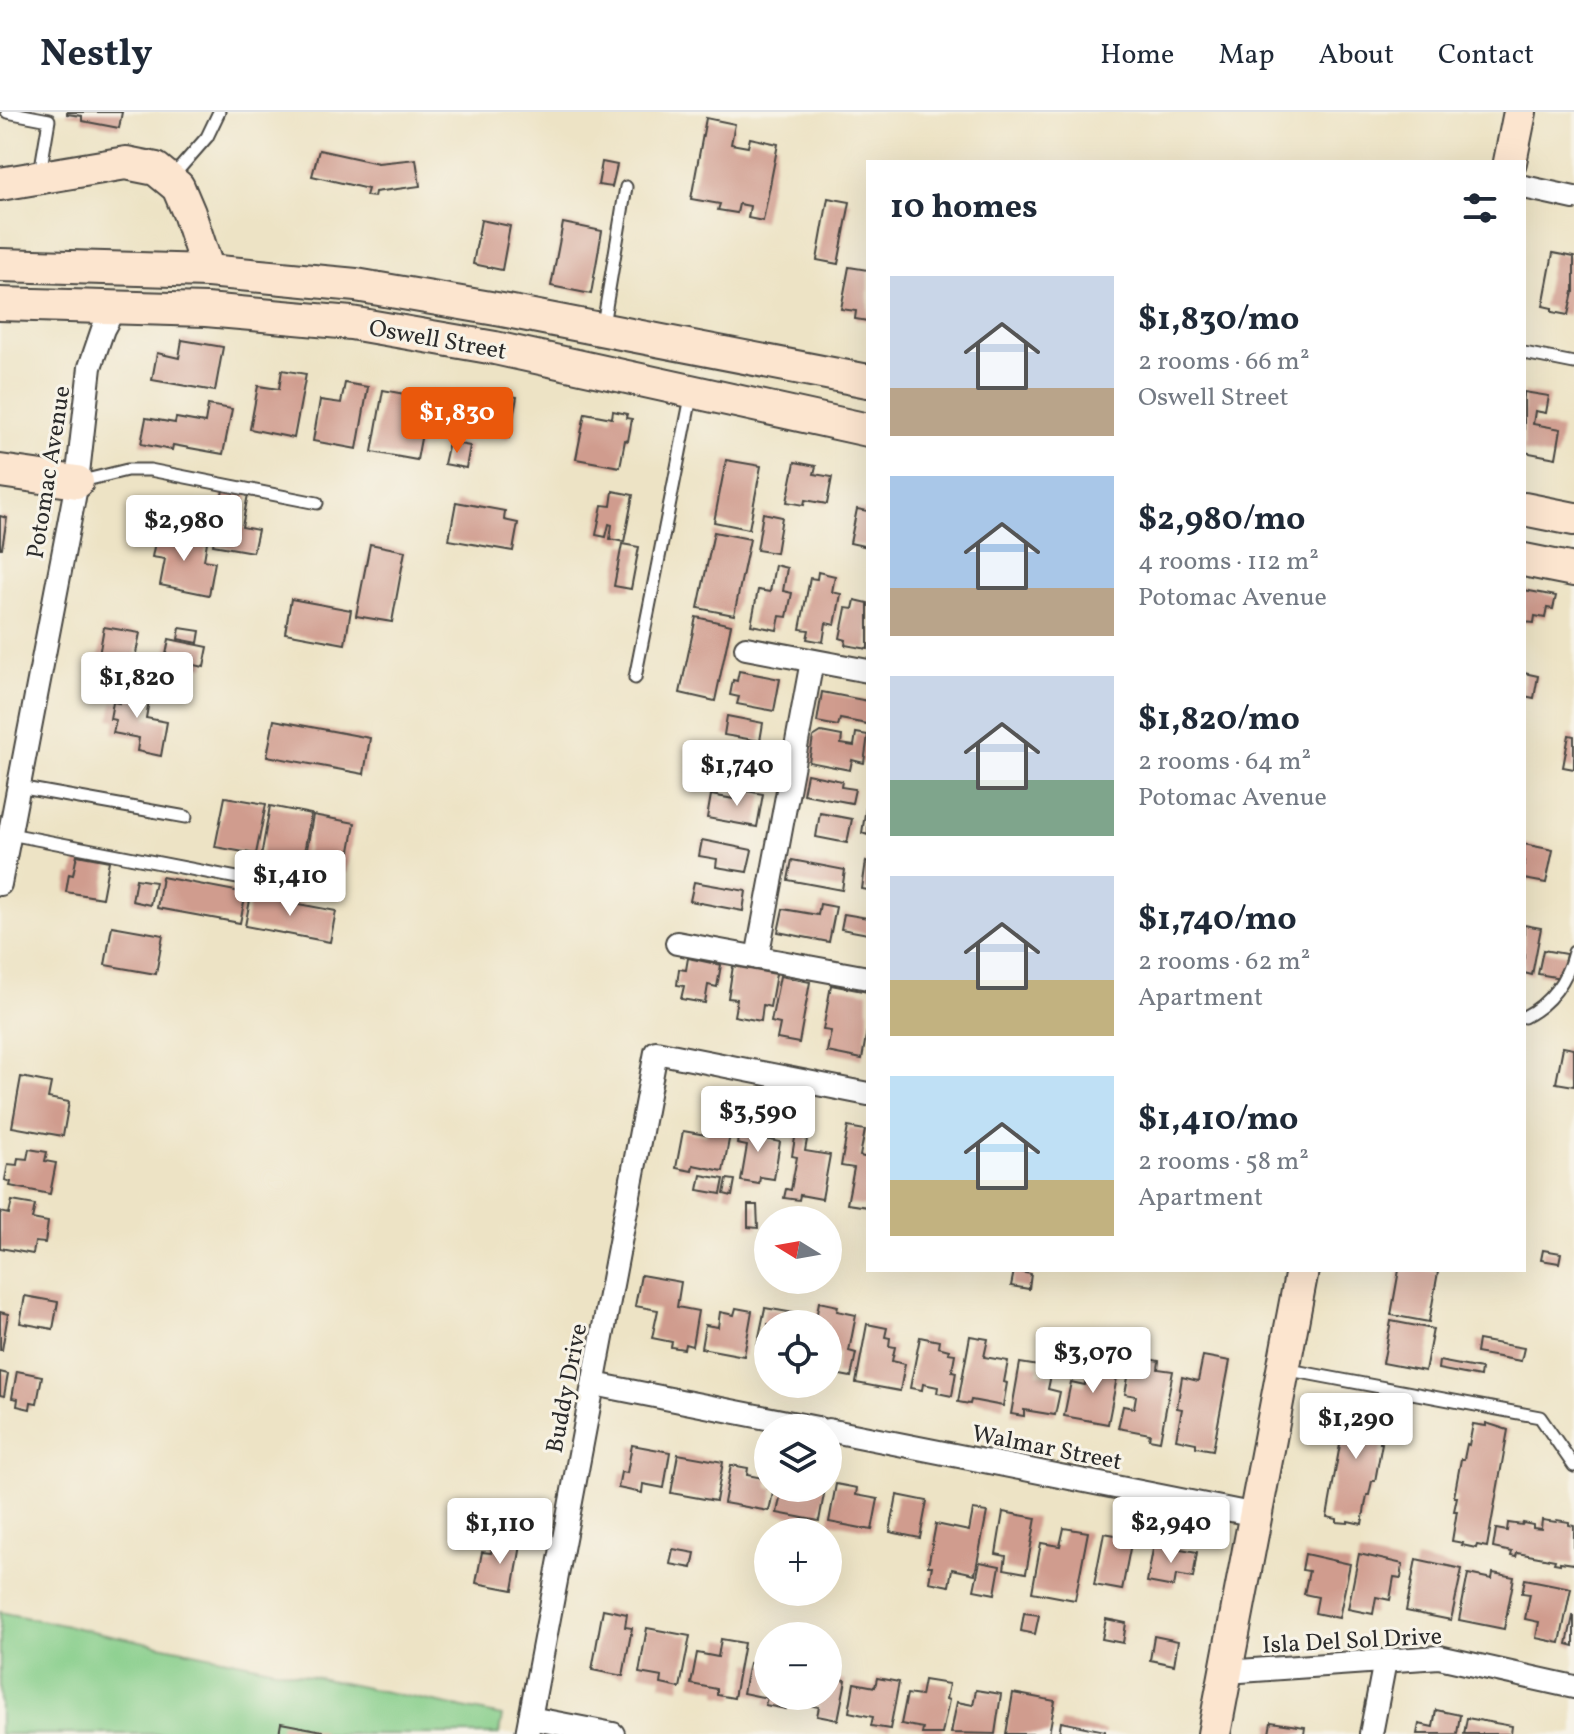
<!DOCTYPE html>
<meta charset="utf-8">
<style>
:root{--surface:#fff;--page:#f6f6f7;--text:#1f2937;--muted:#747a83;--line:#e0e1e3;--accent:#ea580c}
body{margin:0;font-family:Vollkorn,serif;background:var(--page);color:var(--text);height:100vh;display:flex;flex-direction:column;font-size:30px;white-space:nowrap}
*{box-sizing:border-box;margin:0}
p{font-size:26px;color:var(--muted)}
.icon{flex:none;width:44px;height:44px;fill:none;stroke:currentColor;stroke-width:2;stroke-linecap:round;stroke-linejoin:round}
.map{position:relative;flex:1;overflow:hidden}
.side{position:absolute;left:866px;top:48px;width:660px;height:1112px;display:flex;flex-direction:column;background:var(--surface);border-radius:0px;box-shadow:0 8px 32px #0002}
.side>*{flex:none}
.needle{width:52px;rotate:281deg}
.fabs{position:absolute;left:754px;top:1094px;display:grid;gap:16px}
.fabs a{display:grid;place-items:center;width:88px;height:88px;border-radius:50%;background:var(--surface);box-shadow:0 8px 32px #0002;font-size:40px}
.price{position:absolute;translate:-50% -68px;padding:0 18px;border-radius:8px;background:#fff;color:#222;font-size:26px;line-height:52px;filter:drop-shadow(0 2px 4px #0008)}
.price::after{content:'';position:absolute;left:50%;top:48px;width:24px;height:18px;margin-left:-12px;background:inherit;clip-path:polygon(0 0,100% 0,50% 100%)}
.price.current{background:var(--accent);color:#fff}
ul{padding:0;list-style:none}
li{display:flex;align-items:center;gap:24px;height:200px;padding:0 24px}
li span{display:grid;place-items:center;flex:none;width:224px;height:160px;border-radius:0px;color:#555}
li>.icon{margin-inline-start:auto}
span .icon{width:96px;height:96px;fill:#fffc;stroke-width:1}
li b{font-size:34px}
h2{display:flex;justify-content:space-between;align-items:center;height:96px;padding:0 24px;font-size:34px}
header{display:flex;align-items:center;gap:48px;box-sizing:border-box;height:112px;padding:0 40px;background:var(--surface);border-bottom:2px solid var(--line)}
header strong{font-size:38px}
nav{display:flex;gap:44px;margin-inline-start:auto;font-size:28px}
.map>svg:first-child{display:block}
.green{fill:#85cd89;stroke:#587c5a;stroke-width:2}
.building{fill:#d09c8e}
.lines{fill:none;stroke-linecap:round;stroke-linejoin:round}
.lane-casing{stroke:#484742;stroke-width:15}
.street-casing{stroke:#484742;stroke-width:26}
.secondary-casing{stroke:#484742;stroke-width:36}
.lane{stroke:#fff;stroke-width:11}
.street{stroke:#fff;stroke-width:22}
.secondary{stroke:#fce5cf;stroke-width:32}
.labels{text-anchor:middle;stroke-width:6;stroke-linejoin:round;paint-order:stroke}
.street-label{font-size:24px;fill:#2b2b2b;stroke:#f7f3e8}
</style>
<header>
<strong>Nestly</strong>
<nav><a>Home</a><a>Map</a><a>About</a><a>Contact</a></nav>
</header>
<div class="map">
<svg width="1574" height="1622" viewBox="0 0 1574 1622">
<rect width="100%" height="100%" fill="#f7f3e8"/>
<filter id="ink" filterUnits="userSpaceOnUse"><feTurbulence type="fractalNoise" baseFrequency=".0125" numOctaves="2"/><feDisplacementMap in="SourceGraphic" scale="16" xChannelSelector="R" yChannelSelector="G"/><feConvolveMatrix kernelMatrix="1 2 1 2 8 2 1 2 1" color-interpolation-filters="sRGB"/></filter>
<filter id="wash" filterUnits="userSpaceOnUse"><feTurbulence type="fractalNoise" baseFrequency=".006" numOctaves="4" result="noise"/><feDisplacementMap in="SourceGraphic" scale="32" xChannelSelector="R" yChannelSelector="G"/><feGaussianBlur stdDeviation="1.8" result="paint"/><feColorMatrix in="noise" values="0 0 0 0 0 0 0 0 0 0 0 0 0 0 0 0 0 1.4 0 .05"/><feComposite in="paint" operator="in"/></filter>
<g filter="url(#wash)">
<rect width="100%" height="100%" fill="#ede3c5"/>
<!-- green -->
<polygon class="green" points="0,1500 502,1604 499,1622 0,1622"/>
<g id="blocks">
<!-- building -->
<g class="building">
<polygon points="67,0 122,0 119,16 82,9 82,4 67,2"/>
<polygon points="706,6 735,12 731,32 748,35 750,26 778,32 763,109 748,106 750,94 739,92 737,101 718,98 720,92 691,87"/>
<polygon points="319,38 378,51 416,47 420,74 375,80 374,85 366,84 368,77 312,64"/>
<polygon points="602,50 617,53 612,75 598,73"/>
<polygon points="828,86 850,90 838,152 817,148"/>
<polygon points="481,108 510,114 502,158 473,152"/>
<polygon points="563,111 602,119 591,182 551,174"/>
<polygon points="1553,141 1574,145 1574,180 1573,180 1568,203 1552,200 1552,196 1543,194"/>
<polygon points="849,155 868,158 868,209 855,207 856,199 841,197"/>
<polygon points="182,228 223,235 215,279 152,268 157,241 179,246"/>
<polygon points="282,258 306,262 294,326 250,317 258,274 279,277"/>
<polygon points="345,271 368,275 357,337 313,329 320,288 341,291"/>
<polygon points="383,278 410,283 406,302 425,305 417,348 372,340"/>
<polygon points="482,278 517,285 509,326 495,323 496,318 479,315 481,304 477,304"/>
<polygon points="1524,280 1549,284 1546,301 1535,299 1533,312 1561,317 1556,346 1524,340"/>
<polygon points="208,293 232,297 223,342 173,333 172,338 141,332 146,306 175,311 176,306 205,311"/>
<polygon points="613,299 627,302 626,306 632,307 628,329 625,328 620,355 576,347 585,301 612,306"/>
<polygon points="449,330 470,334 466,356 444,352"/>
<polygon points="726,348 761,354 749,417 714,410"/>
<polygon points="795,350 816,354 814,362 832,365 827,392 805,388 804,393 787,390"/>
<polygon points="223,378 248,382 242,415 258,418 253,440 213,433"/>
<polygon points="613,379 633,383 624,430 610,427 612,413 609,412 606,425 596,423 602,393 611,394"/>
<polygon points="456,390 505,399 504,408 518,411 513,439 449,428"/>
<polygon points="857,397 868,399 868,435 850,431"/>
<polygon points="763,401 782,405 776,441 757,438"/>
<polygon points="0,404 7,406 2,436 0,436"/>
<polygon points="157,420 207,430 204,448 215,450 209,483 160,473 165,447 152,445"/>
<polygon points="714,420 750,427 734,503 698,496"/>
<polygon points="370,432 405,439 392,510 356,504"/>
<polygon points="622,432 639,435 631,477 614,474"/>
<polygon points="775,453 787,456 783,479 792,481 787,505 780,504 777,518 751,513 758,478 770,480"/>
<polygon points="818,460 835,464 832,480 841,482 835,513 826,511 823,530 807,527 809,518 800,517 810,466 817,467"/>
<polygon points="1524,478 1556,484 1553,497 1547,496 1545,506 1535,504 1534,511 1524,510"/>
<polygon points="291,487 351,498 345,532 285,521"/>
<polygon points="855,488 868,491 868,537 845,533 846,528 840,526 846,496 853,497"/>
<polygon points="696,505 731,513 715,589 680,581"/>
<polygon points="104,515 140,521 133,556 98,549"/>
<polygon points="180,516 200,519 198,531 178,527"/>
<polygon points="169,527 208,535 204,555 194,553 193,558 164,553"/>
<polygon points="739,559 780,567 774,599 737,592 739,585 730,583 733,568 737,569"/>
<polygon points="1524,561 1538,564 1534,586 1524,584"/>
<polygon points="112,565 128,568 126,579 150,583 146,606 167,610 161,644 137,639 139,626 113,621 116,608 110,607 113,590 119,591 122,578 110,575"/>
<polygon points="822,580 868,589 867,612 840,607 838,614 817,610"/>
<polygon points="727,604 763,611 760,629 724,623"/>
<polygon points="274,608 370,626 364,662 267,644"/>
<polygon points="821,620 842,624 841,632 854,634 856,621 868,623 864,651 852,648 850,658 809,650 813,625"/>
<polygon points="1569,623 1574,624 1574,657 1563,655"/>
<polygon points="720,635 759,643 755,660 716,652"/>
<polygon points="807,662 842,669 841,675 855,677 852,691 803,682"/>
<polygon points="736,677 763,682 757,715 707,706 711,683 734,687"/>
<polygon points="225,685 266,692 256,742 215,735"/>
<polygon points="270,694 311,702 302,752 261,745"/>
<polygon points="866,695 868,695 868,723 862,721"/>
<polygon points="820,701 852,707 847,731 816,725"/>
<polygon points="313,703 355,711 346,761 304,754"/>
<polygon points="702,728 752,738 747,760 716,755 717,747 699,744"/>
<polygon points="1524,732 1553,738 1546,771 1524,767"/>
<polygon points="77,743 109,749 102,786 66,780 69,762 73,763"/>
<polygon points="792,748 845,758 842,778 788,768"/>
<polygon points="866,749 868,750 868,778 862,777"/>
<polygon points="162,765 246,781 240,811 157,796"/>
<polygon points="136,767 155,770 150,793 132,789"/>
<polygon points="694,770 746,779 743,799 690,789"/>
<polygon points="251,783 336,799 330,830 245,814"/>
<polygon points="820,792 836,795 829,830 778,820 783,797 818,803"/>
<polygon points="844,802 868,806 868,822 841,817"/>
<polygon points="1524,813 1541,816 1532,863 1524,861"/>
<polygon points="112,814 163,823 156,862 105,853"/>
<polygon points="1543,838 1566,842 1561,866 1538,862"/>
<polygon points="688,846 721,853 717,875 708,873 705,891 681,887 684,874 677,873 679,857 686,858"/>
<polygon points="733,854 776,862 770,895 763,893 761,909 734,904 737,887 728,886"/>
<polygon points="780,864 810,870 799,931 777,927 780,912 771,910"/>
<polygon points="831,873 868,880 868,913 862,947 827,940 831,919 823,918"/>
<polygon points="1563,935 1574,937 1574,974 1556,971"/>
<polygon points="21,965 51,971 48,986 69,990 63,1024 12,1015"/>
<polygon points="710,1003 733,1007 723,1059 693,1053 692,1059 676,1056 683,1019 706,1023"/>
<polygon points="741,1009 763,1014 761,1026 780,1030 774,1067 760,1065 759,1072 741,1069 747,1034 737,1032"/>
<polygon points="848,1015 865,1018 860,1044 868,1046 868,1095 847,1092 854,1056 841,1054"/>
<polygon points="796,1020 808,1022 805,1039 830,1043 822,1087 800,1083 799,1088 784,1086 786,1077 791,1078 797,1045 792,1044"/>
<polygon points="29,1037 47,1040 45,1049 56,1051 50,1082 10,1074 11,1070 5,1068 8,1052 17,1053 18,1046 27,1047"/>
<polygon points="701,1063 724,1067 721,1082 698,1078"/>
<polygon points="727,1067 735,1068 732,1084 724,1082"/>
<polygon points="12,1089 35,1093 32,1107 48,1110 45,1131 35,1130 33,1142 0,1136 0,1100 9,1102"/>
<polygon points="748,1093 757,1093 758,1116 748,1115"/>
<polygon points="1543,1138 1561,1141 1559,1151 1541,1148"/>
<polygon points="1399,1158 1426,1158 1438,1160 1429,1210 1391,1203"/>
<polygon points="1014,1159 1031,1162 1029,1177 1011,1174"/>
<polygon points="641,1163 681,1170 677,1195 698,1199 692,1234 685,1232 684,1237 671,1235 672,1230 652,1226 658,1198 635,1194"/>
<polygon points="25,1184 58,1190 53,1217 20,1211"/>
<polygon points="819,1190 838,1194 837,1199 856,1203 849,1239 856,1241 851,1265 835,1262 839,1241 831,1239 829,1246 828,1246 828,1212 815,1212"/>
<polygon points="736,1196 752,1199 744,1244 701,1236 705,1213 718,1215 720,1200 734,1203"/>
<polygon points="765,1196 806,1203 804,1212 768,1212 768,1243 764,1242 765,1236 757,1235"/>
<polygon points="0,1200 8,1202 2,1238 0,1238"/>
<polygon points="1391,1209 1433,1217 1425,1259 1383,1251"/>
<polygon points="867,1212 887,1216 885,1225 890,1226 889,1234 895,1235 892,1249 905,1252 900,1279 856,1271"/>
<polygon points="970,1224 988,1227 984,1245 1008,1249 1004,1270 1007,1271 1003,1294 971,1288 970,1292 958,1290"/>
<polygon points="920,1225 939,1229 938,1235 949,1238 948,1241 955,1242 952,1259 956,1260 952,1284 937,1281 938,1275 923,1272 922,1278 910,1276"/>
<polygon points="1478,1228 1524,1236 1521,1249 1476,1241"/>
<polygon points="1132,1244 1159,1249 1158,1257 1173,1259 1160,1329 1149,1327 1150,1322 1118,1316 1123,1294 1134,1296 1136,1284 1125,1282"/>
<polygon points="1203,1244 1230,1249 1213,1338 1196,1335 1196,1331 1176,1327 1182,1297 1177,1296 1182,1265 1198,1269"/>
<polygon points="1439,1249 1481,1257 1480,1265 1438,1257"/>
<polygon points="1020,1251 1039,1254 1038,1261 1051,1263 1048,1277 1060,1280 1055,1303 1024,1298 1024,1304 1011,1302"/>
<polygon points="1097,1251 1119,1255 1108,1312 1064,1304 1071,1270 1085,1273 1087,1259 1095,1261"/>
<polygon points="17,1259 42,1264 37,1291 31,1290 30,1297 17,1294 18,1287 12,1286"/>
<polygon points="0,1260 8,1262 4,1284 0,1283"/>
<polygon points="1359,1287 1371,1289 1371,1293 1384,1295 1380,1317 1382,1317 1380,1331 1382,1331 1375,1369 1372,1369 1369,1383 1367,1383 1362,1412 1348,1409 1348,1411 1337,1410 1337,1407 1327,1405 1348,1288 1359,1290"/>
<polygon points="1486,1311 1508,1318 1487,1435 1477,1433 1476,1436 1462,1433 1463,1431 1452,1429 1457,1399 1454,1399 1457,1385 1454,1385 1461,1347 1464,1347 1467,1332 1469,1333 1473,1312 1486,1314"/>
<polygon points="632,1333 670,1340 664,1376 643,1372 642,1381 618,1376 621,1360 627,1361"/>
<polygon points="678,1342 723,1350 716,1389 671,1381"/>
<polygon points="731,1353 748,1356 747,1363 768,1367 768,1376 774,1376 769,1399 724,1391"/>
<polygon points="836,1372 857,1376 856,1383 878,1387 872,1418 829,1410"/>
<polygon points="782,1376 825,1377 819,1409 777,1401"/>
<polygon points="897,1383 927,1389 920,1426 890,1420"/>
<polygon points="973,1398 987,1400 975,1462 952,1457 949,1474 929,1470 932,1454 928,1454 936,1412 969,1419"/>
<polygon points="1003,1400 1036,1406 1026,1461 1004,1457 1006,1444 996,1442"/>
<polygon points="1542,1408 1556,1410 1557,1408 1569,1410 1569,1413 1574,1414 1574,1452 1560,1450 1560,1452 1554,1451 1555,1448 1517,1441 1516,1445 1511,1444 1512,1440 1493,1436 1496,1417 1507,1419 1508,1411 1522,1413 1523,1411 1533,1413 1533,1416 1541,1417"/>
<polygon points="1064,1416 1088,1420 1075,1488 1032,1480 1041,1431 1060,1434"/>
<polygon points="1104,1421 1132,1426 1122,1478 1094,1473"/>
<polygon points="494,1428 521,1433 513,1478 476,1471 482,1440 491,1441"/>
<polygon points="1154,1432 1197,1440 1193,1466 1176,1463 1174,1475 1147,1470"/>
<polygon points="673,1437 695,1441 692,1456 670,1452"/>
<polygon points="1305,1442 1350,1452 1339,1506 1315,1501 1318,1485 1304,1482 1309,1459 1302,1458"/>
<polygon points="1359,1442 1403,1452 1401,1466 1394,1465 1390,1488 1376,1485 1373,1502 1348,1497"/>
<polygon points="1416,1447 1462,1457 1451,1508 1406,1499"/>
<polygon points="980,1450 1000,1454 995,1482 974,1478"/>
<polygon points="1493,1461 1514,1465 1504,1517 1459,1508 1468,1462 1492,1467"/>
<polygon points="1525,1467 1571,1476 1560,1531 1536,1526 1539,1510 1525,1507 1530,1482 1522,1481"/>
<polygon points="603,1497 627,1502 625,1515 632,1516 623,1564 592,1558"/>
<polygon points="1024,1501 1039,1503 1035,1522 1021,1519"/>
<polygon points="1573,1504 1574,1504 1574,1534 1567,1532"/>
<polygon points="1106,1507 1126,1511 1123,1531 1102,1527"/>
<polygon points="647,1516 690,1524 680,1576 661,1572 662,1565 639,1561"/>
<polygon points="1154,1524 1178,1529 1174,1553 1150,1548"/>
<polygon points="721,1527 744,1531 734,1586 717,1583 717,1577 691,1572 697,1541 718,1545"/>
<polygon points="749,1551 768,1554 768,1584 789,1584 786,1597 765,1593 767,1586 743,1581"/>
<polygon points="828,1565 846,1568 838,1608 817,1604 819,1595 796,1591 798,1584 828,1584"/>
<polygon points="877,1566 899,1570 890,1617 871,1614 873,1605 849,1600 854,1571 875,1575"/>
<polygon points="924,1568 949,1572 946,1587 949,1588 942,1622 922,1622 923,1616 901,1612 907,1582 921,1584"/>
<polygon points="976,1578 1001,1582 995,1622 951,1621 957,1590 973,1593"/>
<polygon points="1013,1581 1055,1589 1049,1622 1006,1622"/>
<polygon points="1436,1598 1460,1603 1457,1622 1417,1622 1419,1612 1433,1615"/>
<polygon points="1467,1606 1512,1614 1511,1622 1464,1622"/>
<polygon points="1061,1610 1105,1619 1105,1622 1059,1622"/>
<polygon points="1271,1610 1305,1615 1304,1622 1269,1622"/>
<polygon points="281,1611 323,1619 323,1622 279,1622"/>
</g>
</g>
</g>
<g filter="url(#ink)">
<use href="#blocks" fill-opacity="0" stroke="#484742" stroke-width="2"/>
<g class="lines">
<defs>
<g id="lane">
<polyline points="7,0 49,8 40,61"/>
<polyline points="172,65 207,25 219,0"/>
<polyline points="603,213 626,75"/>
<polyline points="1524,241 1574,251"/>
<polyline points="78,370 127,358 150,358 317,391"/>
<polyline points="635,566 692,280"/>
<polyline points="18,675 186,705"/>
<polyline points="10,722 309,780"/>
<path d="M1524 905C1550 892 1567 868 1574 840"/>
<polyline points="1284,1257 1540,1305 1574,1354"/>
</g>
<g id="street">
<polyline points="1524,75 1574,86"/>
<polyline points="746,536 868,559"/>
<polyline points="0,772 77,370 90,255 103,217 115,195"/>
<polyline points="677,831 868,866"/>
<polyline points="757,846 812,549"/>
<polyline points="594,1272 817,1316"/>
<polyline points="828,1318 1256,1403"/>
<polyline points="1226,1560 1439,1545 1574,1575"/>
<polyline points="530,1606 613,1622"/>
<polyline points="527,1622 656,940 868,982"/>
<polyline points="1371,1622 1385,1549"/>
</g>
<g id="secondary">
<polyline points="1510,50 1520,0"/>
<polyline points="0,72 126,51 156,57 178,75 189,101 208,159"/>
<polyline points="0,153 208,159 356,173 502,198 868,269"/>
<polyline points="0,192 206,198 351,211 495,236 868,318"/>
<polyline points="0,359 77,370"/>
<polyline points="1524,397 1574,407"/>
<polyline points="1524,448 1574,458"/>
<polyline points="1214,1622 1302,1158"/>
</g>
</defs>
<!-- lane casing -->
<use href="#lane" class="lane-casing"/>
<!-- street casing -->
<use href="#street" class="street-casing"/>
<!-- secondary casing -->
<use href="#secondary" class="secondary-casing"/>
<!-- lane -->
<use href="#lane" class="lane"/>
<!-- street -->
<use href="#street" class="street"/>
<!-- secondary -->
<use href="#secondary" class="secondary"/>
</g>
</g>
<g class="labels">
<!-- street labels -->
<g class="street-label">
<text transform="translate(438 227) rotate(10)" y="8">Oswell Street</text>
<text transform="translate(48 360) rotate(-81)" y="8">Potomac Avenue</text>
<text transform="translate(566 1276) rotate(-79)" y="8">Buddy Drive</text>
<text transform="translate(1047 1335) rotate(11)" y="8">Walmar Street</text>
<text transform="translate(1352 1528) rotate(-3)" y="8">Isla Del Sol Drive</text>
</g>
</g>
</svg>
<div class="fabs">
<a><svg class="needle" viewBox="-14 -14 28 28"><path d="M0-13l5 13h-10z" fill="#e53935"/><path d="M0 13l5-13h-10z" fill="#747a83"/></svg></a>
<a><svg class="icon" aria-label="locate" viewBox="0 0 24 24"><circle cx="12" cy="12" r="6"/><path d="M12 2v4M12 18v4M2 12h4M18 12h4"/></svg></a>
<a><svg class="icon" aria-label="layers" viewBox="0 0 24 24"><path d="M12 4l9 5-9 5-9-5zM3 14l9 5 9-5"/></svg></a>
<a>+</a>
<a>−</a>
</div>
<b class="price current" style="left:457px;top:343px">$1,830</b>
<b class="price" style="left:184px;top:451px">$2,980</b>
<b class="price" style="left:137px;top:608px">$1,820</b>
<b class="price" style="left:737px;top:696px">$1,740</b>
<b class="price" style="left:290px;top:806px">$1,410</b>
<b class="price" style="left:758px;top:1042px">$3,590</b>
<b class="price" style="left:1093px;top:1283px">$3,070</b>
<b class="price" style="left:1356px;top:1349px">$1,290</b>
<b class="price" style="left:1171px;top:1453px">$2,940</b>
<b class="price" style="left:500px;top:1454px">$1,110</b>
<section class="side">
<h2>10 homes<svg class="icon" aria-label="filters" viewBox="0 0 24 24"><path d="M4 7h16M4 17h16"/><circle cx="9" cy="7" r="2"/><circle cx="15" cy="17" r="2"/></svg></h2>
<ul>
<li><span style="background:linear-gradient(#c9d6e8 70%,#b9a48a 0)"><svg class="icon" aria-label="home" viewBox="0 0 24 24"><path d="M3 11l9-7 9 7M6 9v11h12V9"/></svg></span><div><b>$1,830/mo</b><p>2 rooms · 66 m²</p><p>Oswell Street</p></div></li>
<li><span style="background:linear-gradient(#a9c7e8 70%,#b9a48a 0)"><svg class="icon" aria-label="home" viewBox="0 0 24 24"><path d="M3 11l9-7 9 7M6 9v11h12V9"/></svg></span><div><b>$2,980/mo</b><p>4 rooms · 112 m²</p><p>Potomac Avenue</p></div></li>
<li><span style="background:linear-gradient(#c9d6e8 65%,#7fa58c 0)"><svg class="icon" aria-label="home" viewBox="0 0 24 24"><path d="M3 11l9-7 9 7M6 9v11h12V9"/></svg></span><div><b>$1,820/mo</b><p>2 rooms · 64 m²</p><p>Potomac Avenue</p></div></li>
<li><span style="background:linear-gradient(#c9d6e8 65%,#c2b280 0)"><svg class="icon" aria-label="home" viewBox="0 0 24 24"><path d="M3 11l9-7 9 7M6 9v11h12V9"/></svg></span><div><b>$1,740/mo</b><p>2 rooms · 62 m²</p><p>Apartment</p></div></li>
<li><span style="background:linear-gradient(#bfe0f5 65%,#c2b280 0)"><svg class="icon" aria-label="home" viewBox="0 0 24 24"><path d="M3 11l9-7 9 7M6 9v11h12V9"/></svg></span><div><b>$1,410/mo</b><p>2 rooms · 58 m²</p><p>Apartment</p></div></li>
</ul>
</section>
</div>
